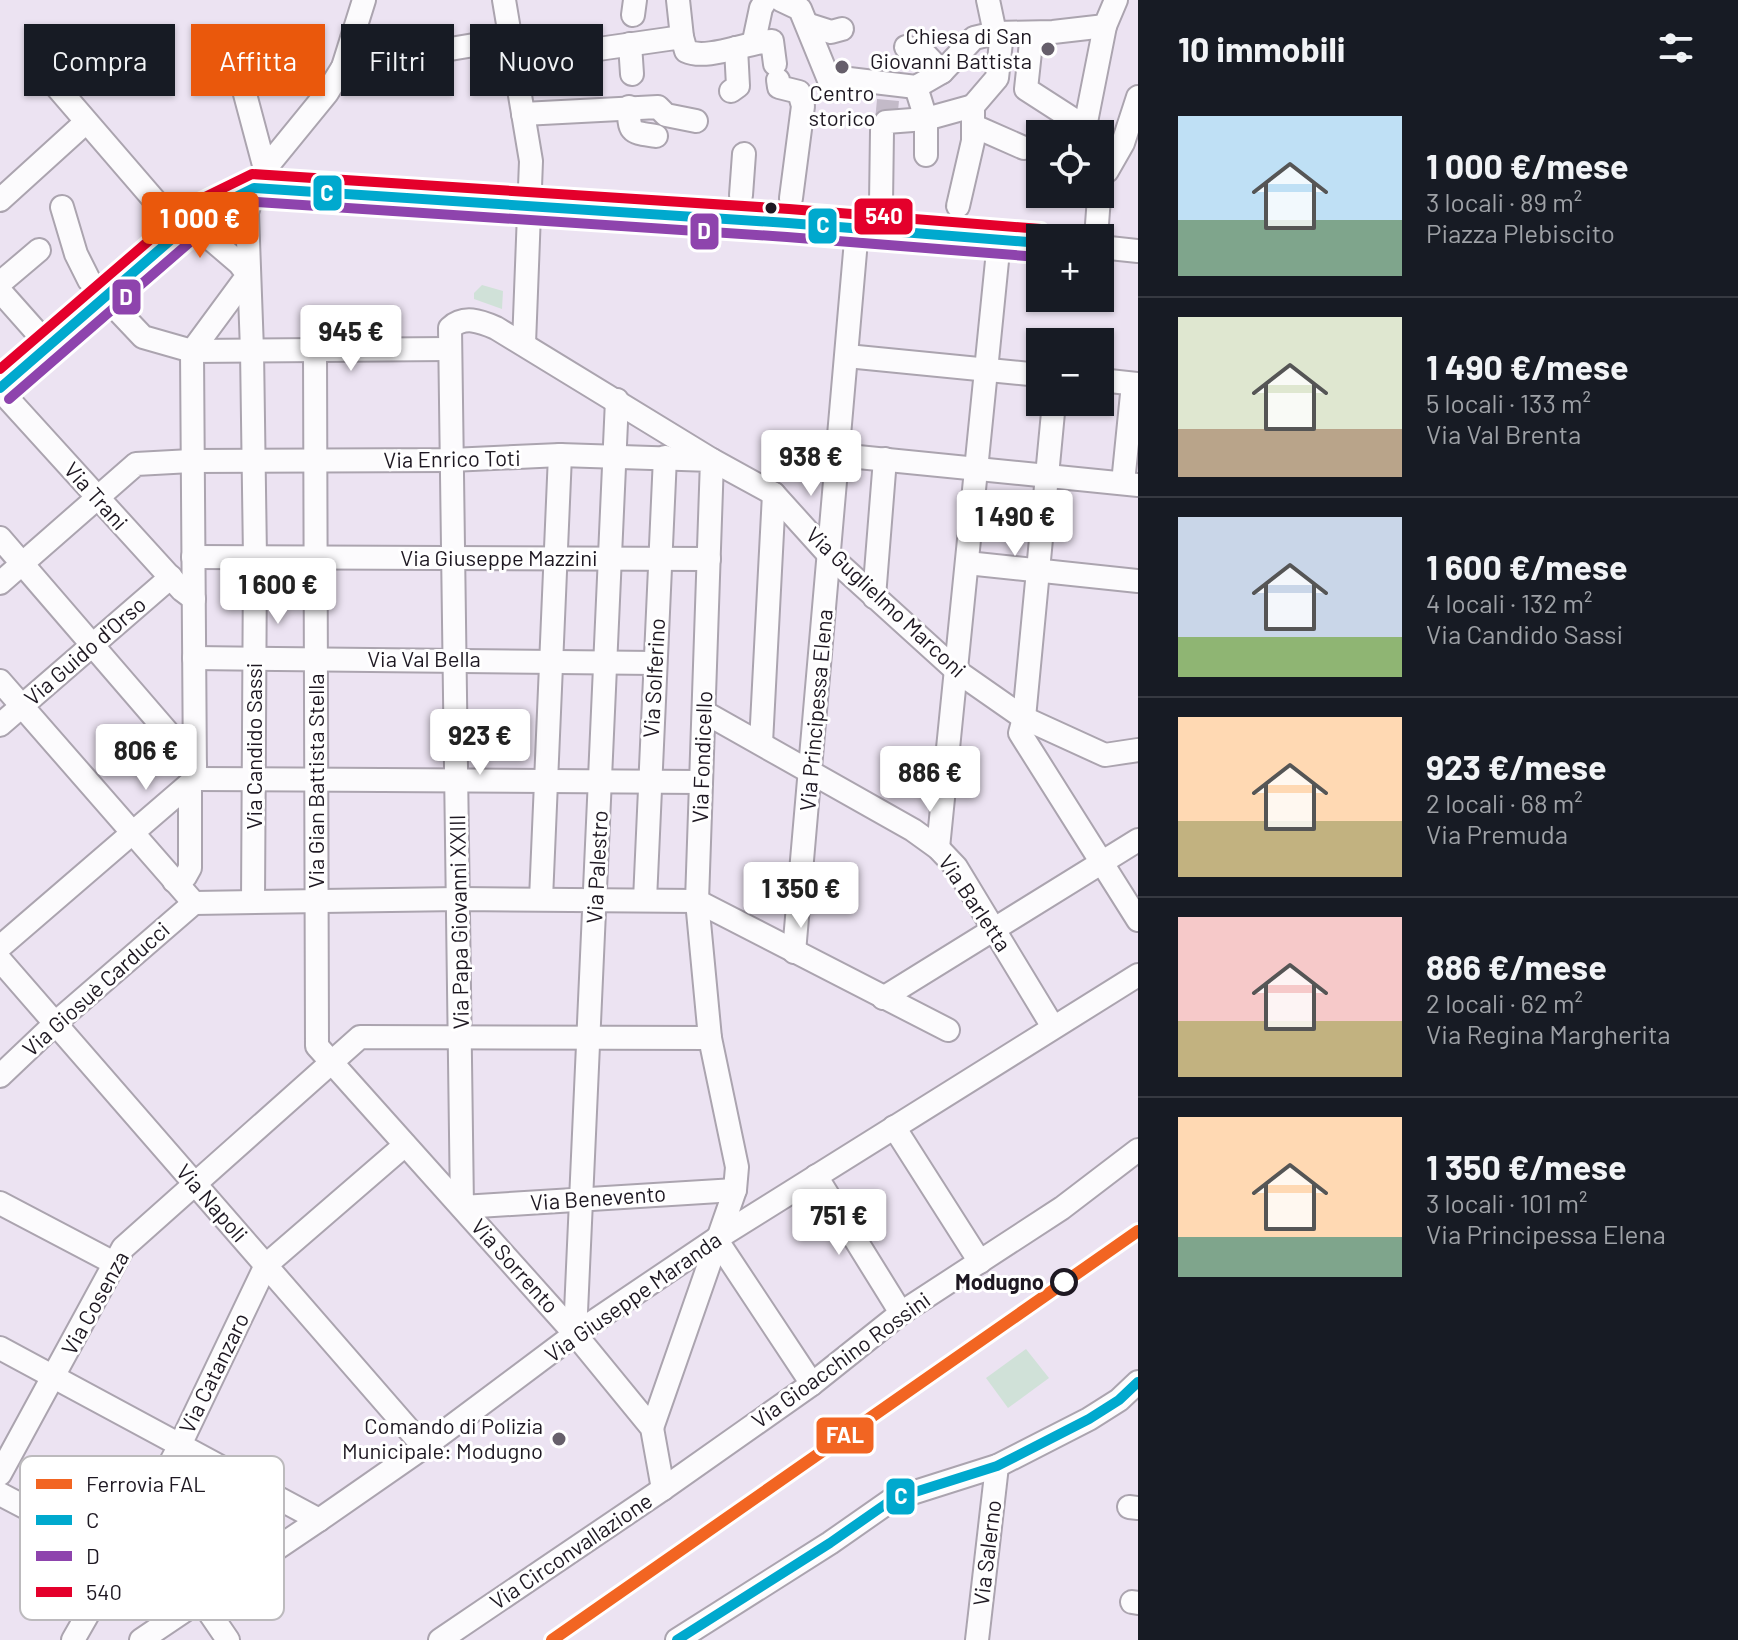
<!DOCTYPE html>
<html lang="it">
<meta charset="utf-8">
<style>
:root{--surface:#171b24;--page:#242831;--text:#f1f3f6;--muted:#9ea1a6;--line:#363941;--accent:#ea580c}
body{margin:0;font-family:Barlow,sans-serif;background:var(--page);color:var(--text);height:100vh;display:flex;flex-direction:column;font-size:30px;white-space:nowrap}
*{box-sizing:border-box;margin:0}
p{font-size:26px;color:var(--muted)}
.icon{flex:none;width:44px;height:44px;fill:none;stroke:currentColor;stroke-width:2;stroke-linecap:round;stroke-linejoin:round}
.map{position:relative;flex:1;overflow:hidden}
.panel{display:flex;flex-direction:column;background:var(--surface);width:600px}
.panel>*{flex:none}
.banner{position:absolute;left:24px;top:24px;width:760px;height:72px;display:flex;gap:16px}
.tools{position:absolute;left:1026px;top:120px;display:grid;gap:16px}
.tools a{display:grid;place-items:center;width:88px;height:88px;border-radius:0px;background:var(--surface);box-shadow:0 2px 6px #0004;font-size:40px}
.price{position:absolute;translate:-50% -68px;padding:0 18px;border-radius:8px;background:#fff;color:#222;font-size:26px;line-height:52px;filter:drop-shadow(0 2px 4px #0008)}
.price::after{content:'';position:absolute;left:50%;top:48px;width:24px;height:18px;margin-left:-12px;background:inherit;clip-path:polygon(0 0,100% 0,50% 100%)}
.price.on{background:var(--accent);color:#fff}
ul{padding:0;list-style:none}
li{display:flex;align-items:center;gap:24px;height:200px;padding:0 40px}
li+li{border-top:2px solid var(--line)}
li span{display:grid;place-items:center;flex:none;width:224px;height:160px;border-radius:0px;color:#555}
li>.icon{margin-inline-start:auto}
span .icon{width:96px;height:96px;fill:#fffc;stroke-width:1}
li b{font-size:34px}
h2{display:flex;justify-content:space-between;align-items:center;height:96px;padding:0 40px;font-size:34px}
.pill{padding:0 28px;border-radius:0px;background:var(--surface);box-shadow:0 2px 6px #0004;font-size:28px;line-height:72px}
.pill.on{background:var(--accent);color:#fff}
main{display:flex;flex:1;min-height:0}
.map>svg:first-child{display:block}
.green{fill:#d0e1d8}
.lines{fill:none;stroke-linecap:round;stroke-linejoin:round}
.minor-tunnel{stroke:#c3bac8;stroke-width:22;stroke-dasharray:22 11;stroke-linecap:butt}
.minor-casing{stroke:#aba4af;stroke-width:26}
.minor{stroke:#fcfbfd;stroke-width:22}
.bus-1-casing{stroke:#fff;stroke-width:16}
.bus-2-casing{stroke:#fff;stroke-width:16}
.bus-3-casing{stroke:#fff;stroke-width:16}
.bus-1{stroke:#00a9ce;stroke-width:10}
.bus-2{stroke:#8e44ad;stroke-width:10}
.bus-3{stroke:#e4002b;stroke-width:10}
.rail-1-casing{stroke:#fff;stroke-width:18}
.rail-1{stroke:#f26522;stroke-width:12}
.poi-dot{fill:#665f6b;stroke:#fff;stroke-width:3}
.bus-dot{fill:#1e1822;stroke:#fff;stroke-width:3}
.stop-dot{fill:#fff;stroke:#1e1822;stroke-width:4}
.labels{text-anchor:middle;stroke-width:6;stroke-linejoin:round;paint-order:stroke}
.poi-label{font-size:22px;fill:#1e1822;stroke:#fff;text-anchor:end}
.street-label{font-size:22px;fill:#1e1822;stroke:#fff}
.stop-label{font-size:22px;font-weight:bold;fill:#1e1822;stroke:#fff;text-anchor:end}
.key{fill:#fff;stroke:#bcbabd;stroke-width:2}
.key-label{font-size:22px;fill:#1e1822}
.line-badge{stroke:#fff;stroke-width:3}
.badge-label{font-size:22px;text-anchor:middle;font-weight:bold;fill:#fff}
</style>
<main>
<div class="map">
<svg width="1138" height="1640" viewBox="0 0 1138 1640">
<rect width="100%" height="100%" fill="#ece3f2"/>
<!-- green -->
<g class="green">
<polygon points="482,285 503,291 502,309 474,299 474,293"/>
<polygon points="1026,1349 1049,1378 1008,1408 986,1378"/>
</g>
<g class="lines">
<!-- minor-tunnel -->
<polyline class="minor-tunnel" points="886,122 888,100"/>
<defs>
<g id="minor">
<polyline points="504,0 531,161 524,344"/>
<polyline points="678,0 682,37"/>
<polyline points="781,0 800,9 829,80 849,79 916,87 942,72 974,38 995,33 1053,32 1105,26 1116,0"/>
<polyline points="988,0 995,33"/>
<polyline points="633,15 635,0"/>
<polyline points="809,25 831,32 842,29"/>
<polyline points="1032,33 1026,89 1085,127 1105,26"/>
<polyline points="754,41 761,8 766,0"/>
<polyline points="630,44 632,74"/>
<polyline points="906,47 924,53 942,72"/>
<polyline points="234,53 265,169"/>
<path d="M515 61 682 37 686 51C707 61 747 42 772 41L775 64"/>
<polyline points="37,64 181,231"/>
<polyline points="343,67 474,45 512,41"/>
<polyline points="778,80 779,87 799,92 803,106 791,198"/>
<polyline points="916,87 926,119 926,155"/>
<polyline points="731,91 738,86 736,48"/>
<path d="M629 107C629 134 631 132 656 136"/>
<polyline points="523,114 658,107 666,115 696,121"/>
<polyline points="974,126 1024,148"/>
<polyline points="1107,171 1123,143 1138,97"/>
<polyline points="741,195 744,154"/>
<polyline points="0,200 86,122"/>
<polyline points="881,203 882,131 886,122 926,119 973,106"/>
<polyline points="958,206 973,141 973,106 997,78 1002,33"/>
<polyline points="62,207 76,254 89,280 143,337 192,351 449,349"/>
<polyline points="192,223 239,263 248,275 192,351"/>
<polyline points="1096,238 1099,197"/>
<polyline points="1100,247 1138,251"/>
<polyline points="0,283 39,250"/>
<polyline points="0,291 48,345"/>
<polyline points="315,350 317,1046 575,1334 652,1428 663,1489"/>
<polyline points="192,351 195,779"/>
<polyline points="847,356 1040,375"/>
<polyline points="1100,380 1138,384"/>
<polyline points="0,388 181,231 208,211 254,188 788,223 1040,243"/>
<polyline points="0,390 182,590 194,599"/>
<polyline points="1054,402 1024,718 1020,733 1138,920"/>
<polyline points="838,455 1138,485"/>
<polyline points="1123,483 1133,384"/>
<polyline points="0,538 195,764"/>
<polyline points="193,557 709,559"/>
<polyline points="967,563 1138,581"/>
<polyline points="0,583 136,464 191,461 451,460 560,455 712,460 697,901 710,1038 737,1167 735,1190 652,1428"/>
<polyline points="874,597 885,459"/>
<polyline points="194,658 655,663"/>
<polyline points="0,681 194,903"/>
<polyline points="704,712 913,830 938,848 956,867 1053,1027"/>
<polyline points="0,725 171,577"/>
<polyline points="761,743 774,494"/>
<polyline points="195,779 701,782"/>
<polyline points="938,848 999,241"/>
<polyline points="174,881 185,877 190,868 190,784"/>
<polyline points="541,899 560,455"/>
<polyline points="645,900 665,457"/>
<polyline points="253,902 255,558 252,350 247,213 254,188 265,169 327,93 343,67 364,0"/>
<polyline points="194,903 459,899 697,901 948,1030"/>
<polyline points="0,947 195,779"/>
<polyline points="794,952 857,229"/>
<polyline points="0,960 424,1447"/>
<polyline points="883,998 1138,840"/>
<polyline points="0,1076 61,1018 194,903"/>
<polyline points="894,1127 980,1262"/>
<polyline points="816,1176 901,1313"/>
<path d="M735 1190 462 1207 450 328C464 315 480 321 496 328L712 460 774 494 829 555 958 672 1024 718 1105 755 1138 750"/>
<polyline points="0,1203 114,1263"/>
<polyline points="716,1239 812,1384"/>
<polyline points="575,1334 617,400"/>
<polyline points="0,1348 319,1520"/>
<polyline points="0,1474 123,1248 360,1037 710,1038"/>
<polyline points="0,1494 200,1599 228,1640"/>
<polyline points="1129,1507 1138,1508"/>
<polyline points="1132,1602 1138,1603"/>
<polyline points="73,1640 120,1558 180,1445 266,1265 405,1145"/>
<polyline points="141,1640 319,1520 424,1447 575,1334 716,1239 1138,975"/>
<polyline points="440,1640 663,1489 812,1384 901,1313 1062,1208 1138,1150"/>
<polyline points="677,1640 830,1543 893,1499 997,1466 1089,1419 1119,1400 1138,1382"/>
<polyline points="977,1640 997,1466"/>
</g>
</defs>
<!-- minor casing -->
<use href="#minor" class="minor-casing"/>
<!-- minor -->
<use href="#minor" class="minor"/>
<defs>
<g id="bus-1">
<polyline points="0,388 181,231 208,211 254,188 788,223 1040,243"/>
<polyline points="677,1640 830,1543 893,1499 997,1466 1089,1419 1119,1400 1138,1382"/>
</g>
<polyline id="bus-2" points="9,399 190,242 215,223 257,202 787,237 1039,257"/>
<polyline id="bus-3" points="0,369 173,220 201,199 252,174 789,209 1041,229"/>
</defs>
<!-- bus-1 casing -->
<use href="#bus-1" class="bus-1-casing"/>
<!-- bus-2 casing -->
<use href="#bus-2" class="bus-2-casing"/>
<!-- bus-3 casing -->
<use href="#bus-3" class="bus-3-casing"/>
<!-- bus-1 -->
<use href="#bus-1" class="bus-1"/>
<!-- bus-2 -->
<use href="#bus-2" class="bus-2"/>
<!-- bus-3 -->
<use href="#bus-3" class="bus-3"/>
<defs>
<polyline id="rail-1" points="552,1640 1138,1231"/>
</defs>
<!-- rail-1 casing -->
<use href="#rail-1" class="rail-1-casing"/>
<!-- rail-1 -->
<use href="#rail-1" class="rail-1"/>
</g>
<!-- markers -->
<g class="poi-dot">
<circle cx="1048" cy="49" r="8"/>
<circle cx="842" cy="67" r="8"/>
<circle cx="559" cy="1439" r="8"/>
</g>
<circle class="bus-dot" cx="771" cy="208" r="7"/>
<circle class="stop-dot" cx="1064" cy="1282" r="12"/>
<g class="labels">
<!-- poi labels -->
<g class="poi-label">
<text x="1032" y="44">Chiesa di San<tspan x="1032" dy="25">Giovanni Battista</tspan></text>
<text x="842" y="101" text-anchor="middle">Centro<tspan x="842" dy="25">storico</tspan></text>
<text x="543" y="1434">Comando di Polizia<tspan x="543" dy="25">Municipale: Modugno</tspan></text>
</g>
<!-- street labels -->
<g class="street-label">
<text transform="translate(452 459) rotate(-1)" y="8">Via Enrico Toti</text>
<text transform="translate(96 496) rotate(48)" y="8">Via Trani</text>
<text x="499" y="566">Via Giuseppe Mazzini</text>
<text transform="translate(886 602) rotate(43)" y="8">Via Guglielmo Marconi</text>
<text transform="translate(85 651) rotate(-41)" y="8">Via Guido d'Orso</text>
<text x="424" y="667">Via Val Bella</text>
<text transform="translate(654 678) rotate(-87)" y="8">Via Solferino</text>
<text transform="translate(816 710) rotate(-85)" y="8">Via Principessa Elena</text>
<text transform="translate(254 746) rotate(-90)" y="8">Via Candido Sassi</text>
<text transform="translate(702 757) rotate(-88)" y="8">Via Fondicello</text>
<text transform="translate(316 781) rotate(-90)" y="8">Via Gian Battista Stella</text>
<text transform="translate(597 867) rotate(-87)" y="8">Via Palestro</text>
<text transform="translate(975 903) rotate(56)" y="8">Via Barletta</text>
<text transform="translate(459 922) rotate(-91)" y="8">Via Papa Giovanni XXIII</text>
<text transform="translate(96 989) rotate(-42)" y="8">Via Giosuè Carducci</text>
<text transform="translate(598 1198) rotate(-4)" y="8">Via Benevento</text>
<text transform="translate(212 1203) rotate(49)" y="8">Via Napoli</text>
<text transform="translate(515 1266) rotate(48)" y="8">Via Sorrento</text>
<text transform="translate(633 1297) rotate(-35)" y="8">Via Giuseppe Maranda</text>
<text transform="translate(95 1303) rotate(-61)" y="8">Via Cosenza</text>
<text transform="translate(841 1360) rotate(-36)" y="8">Via Gioacchino Rossini</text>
<text transform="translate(214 1373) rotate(-64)" y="8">Via Catanzaro</text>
<text transform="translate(571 1551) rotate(-34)" y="8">Via Circonvallazione</text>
<text transform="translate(987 1553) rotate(-83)" y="8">Via Salerno</text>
</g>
<!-- stop labels -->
<g class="stop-label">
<text x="1044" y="1290">Modugno</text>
</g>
</g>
<!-- legend -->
<rect x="20" y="1456" width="264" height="164" rx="12" class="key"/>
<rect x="36" y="1479" width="36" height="10" fill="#f26522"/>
<rect x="36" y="1515" width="36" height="10" fill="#00a9ce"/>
<rect x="36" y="1551" width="36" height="10" fill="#8e44ad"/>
<rect x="36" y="1587" width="36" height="10" fill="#e4002b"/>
<g class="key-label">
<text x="86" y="1492">Ferrovia FAL</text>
<text x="86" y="1528">C</text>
<text x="86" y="1564">D</text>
<text x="86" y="1600">540</text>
</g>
<g class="line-badge">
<rect x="312" y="174" width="31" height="38" rx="8" fill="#00a9ce"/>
<rect x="853" y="197" width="61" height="39" rx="8" fill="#e4002b"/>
<rect x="807" y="207" width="31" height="38" rx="8" fill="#00a9ce"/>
<rect x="689" y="212" width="31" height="39" rx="8" fill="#8e44ad"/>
<rect x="111" y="278" width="31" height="38" rx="8" fill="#8e44ad"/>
<rect x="815" y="1416" width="60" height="39" rx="8" fill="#f26522"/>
<rect x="885" y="1477" width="31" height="39" rx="8" fill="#00a9ce"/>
</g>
<g class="badge-label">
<text x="327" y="201">C</text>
<text x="884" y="224">540</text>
<text x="823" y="233">C</text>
<text x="704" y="239">D</text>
<text x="126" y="305">D</text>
<text x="845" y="1443">FAL</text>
<text x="901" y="1504">C</text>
</g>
</svg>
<div class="tools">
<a><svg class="icon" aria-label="locate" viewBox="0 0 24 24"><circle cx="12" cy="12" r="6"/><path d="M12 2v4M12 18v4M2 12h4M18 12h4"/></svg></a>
<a>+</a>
<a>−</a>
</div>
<b class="price on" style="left:200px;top:260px">1 000 €</b>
<b class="price" style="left:351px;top:373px">945 €</b>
<b class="price" style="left:811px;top:498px">938 €</b>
<b class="price" style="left:1015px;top:558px">1 490 €</b>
<b class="price" style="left:278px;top:626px">1 600 €</b>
<b class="price" style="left:480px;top:777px">923 €</b>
<b class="price" style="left:146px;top:792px">806 €</b>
<b class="price" style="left:930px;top:814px">886 €</b>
<b class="price" style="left:801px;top:930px">1 350 €</b>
<b class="price" style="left:839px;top:1257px">751 €</b>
<div class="banner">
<a class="pill">Compra</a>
<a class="pill on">Affitta</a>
<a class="pill">Filtri</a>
<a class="pill">Nuovo</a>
</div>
</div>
<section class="panel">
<h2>10 immobili<svg class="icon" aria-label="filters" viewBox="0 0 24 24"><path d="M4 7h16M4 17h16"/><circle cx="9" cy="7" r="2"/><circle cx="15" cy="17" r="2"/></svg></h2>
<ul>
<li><span style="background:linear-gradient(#bfe0f5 65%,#7fa58c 0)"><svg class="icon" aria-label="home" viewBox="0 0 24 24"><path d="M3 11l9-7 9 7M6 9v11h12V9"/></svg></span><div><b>1 000 €/mese</b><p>3 locali · 89 m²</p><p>Piazza Plebiscito</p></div></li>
<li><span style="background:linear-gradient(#dfe7d0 70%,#b9a48a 0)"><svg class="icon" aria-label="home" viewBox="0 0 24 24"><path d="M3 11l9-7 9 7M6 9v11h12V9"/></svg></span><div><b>1 490 €/mese</b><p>5 locali · 133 m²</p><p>Via Val Brenta</p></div></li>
<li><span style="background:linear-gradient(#c9d6e8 75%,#8fb573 0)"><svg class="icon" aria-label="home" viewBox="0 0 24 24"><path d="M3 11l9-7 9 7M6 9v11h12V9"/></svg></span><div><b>1 600 €/mese</b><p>4 locali · 132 m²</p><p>Via Candido Sassi</p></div></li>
<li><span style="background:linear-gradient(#ffd9b3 65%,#c2b280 0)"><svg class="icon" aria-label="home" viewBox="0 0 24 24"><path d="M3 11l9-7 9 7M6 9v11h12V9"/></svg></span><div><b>923 €/mese</b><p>2 locali · 68 m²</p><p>Via Premuda</p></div></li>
<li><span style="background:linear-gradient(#f6c9c9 65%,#c2b280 0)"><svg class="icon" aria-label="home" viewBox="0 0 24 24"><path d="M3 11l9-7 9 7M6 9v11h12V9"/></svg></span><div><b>886 €/mese</b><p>2 locali · 62 m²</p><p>Via Regina Margherita</p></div></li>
<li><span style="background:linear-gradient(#ffd9b3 75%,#7fa58c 0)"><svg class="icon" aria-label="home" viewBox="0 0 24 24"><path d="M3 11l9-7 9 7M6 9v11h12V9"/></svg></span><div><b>1 350 €/mese</b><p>3 locali · 101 m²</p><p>Via Principessa Elena</p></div></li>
</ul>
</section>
</main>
